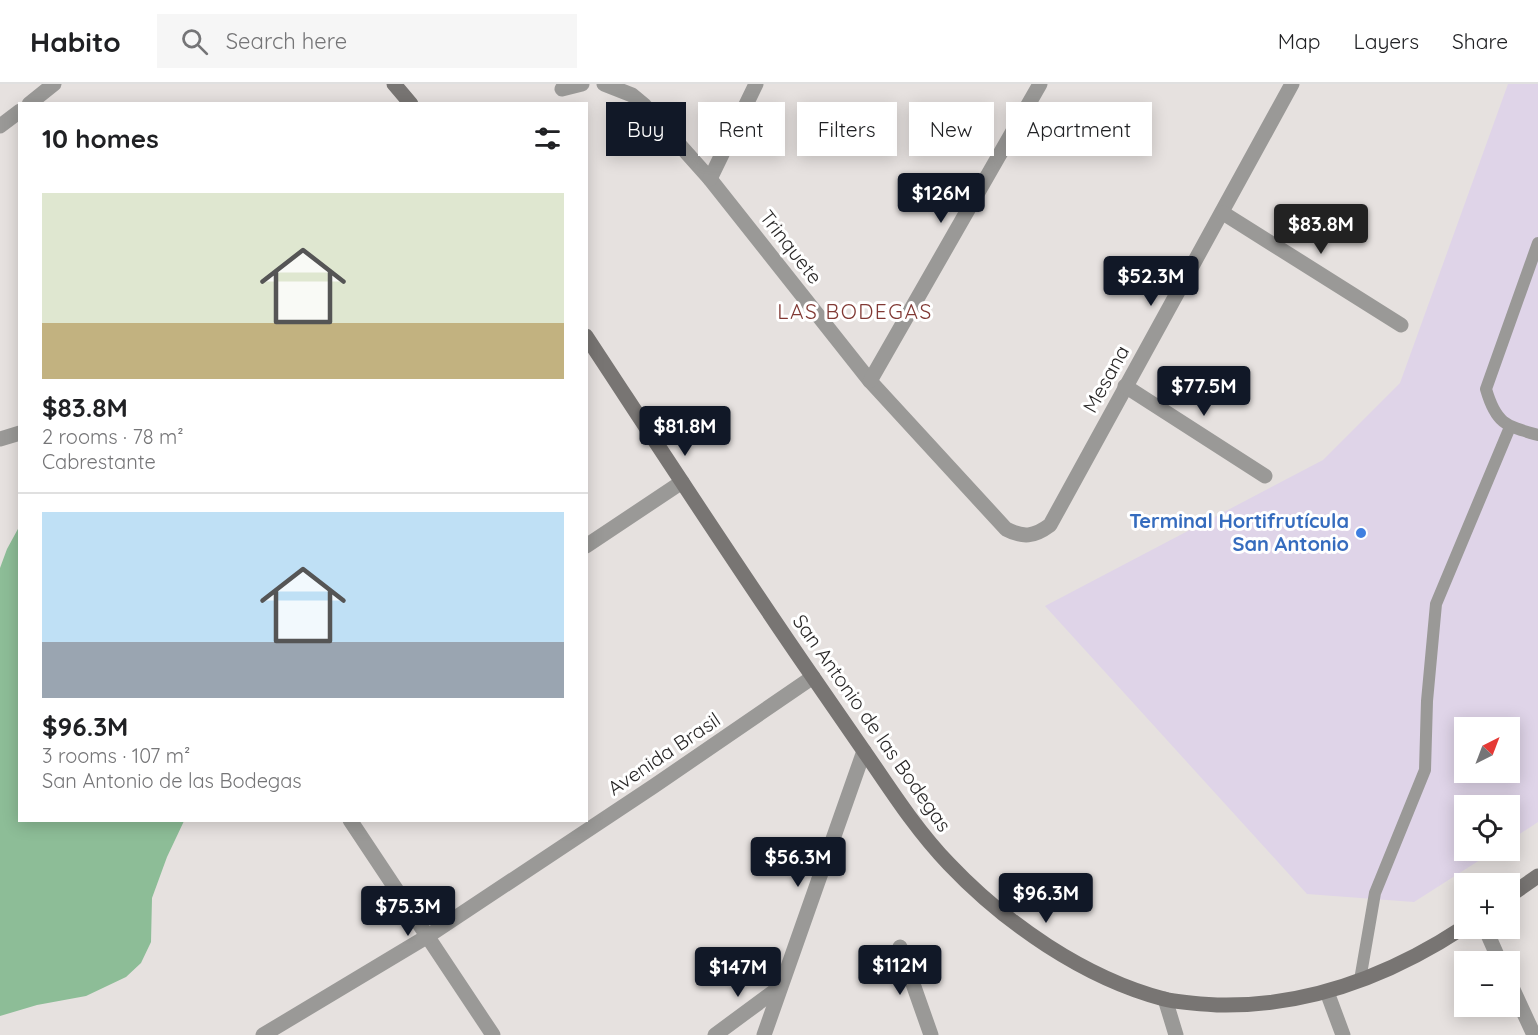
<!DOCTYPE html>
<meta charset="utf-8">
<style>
:root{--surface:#fff;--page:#f6f6f6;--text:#202124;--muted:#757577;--line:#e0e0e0;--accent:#111827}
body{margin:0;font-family:Quicksand,sans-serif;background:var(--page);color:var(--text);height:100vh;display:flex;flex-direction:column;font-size:22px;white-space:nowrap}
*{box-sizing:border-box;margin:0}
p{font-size:20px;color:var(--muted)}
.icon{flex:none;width:33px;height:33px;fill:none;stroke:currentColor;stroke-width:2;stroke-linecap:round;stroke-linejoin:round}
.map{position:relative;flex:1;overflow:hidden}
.side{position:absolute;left:18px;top:18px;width:570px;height:720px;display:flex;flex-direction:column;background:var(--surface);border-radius:0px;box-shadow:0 3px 15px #0003}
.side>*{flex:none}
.hud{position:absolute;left:606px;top:18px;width:570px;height:54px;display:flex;gap:12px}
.needle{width:39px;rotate:42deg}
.fabs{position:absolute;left:1454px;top:633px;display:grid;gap:12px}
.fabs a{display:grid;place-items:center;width:66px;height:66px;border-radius:0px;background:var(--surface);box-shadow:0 3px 15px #0003;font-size:30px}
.price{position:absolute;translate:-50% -51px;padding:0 14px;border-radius:6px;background:var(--accent);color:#fff;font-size:20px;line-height:39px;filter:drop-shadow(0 2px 3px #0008)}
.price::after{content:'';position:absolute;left:50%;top:36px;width:18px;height:14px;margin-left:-9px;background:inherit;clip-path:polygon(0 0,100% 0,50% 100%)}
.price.active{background:#222;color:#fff}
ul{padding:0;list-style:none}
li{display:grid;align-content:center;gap:12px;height:318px;padding:0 24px}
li+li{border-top:2px solid var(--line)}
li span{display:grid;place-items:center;height:186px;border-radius:0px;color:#555}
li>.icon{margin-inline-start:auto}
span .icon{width:108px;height:108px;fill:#fffc;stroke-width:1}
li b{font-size:26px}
h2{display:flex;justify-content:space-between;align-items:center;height:72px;padding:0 24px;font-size:26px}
.chip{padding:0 21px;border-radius:0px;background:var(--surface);box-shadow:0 3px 15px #0003;font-size:21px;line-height:54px}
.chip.active{background:var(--accent);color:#fff}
header{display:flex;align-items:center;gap:36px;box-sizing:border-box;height:84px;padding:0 30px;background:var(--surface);border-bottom:2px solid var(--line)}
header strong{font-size:28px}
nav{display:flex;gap:33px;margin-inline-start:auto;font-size:21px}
.search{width:420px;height:54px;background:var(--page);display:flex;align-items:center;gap:15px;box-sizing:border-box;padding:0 21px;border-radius:0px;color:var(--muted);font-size:22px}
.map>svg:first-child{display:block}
.commercial{fill:#dfd4e8;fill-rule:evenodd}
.forest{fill:#8dbd97}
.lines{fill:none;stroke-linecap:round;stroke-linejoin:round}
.lane{stroke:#9a9997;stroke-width:12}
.street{stroke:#9a9997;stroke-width:15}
.secondary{stroke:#787573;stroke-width:15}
.shop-dot{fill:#3f7fe0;stroke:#fff;stroke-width:2}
.labels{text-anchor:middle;stroke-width:6;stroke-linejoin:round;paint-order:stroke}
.street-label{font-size:20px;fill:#2a2828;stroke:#fff}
.shop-label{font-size:20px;font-weight:bold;fill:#366cbe;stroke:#fff;text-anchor:end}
.neighbourhood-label{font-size:21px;letter-spacing:1.5px;fill:#813934;stroke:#fff}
</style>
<header>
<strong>Habito</strong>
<div class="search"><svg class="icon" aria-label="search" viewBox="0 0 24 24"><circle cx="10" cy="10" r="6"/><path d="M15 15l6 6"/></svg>Search here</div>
<nav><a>Map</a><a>Layers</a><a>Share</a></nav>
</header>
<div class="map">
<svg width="1538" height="951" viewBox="0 0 1538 951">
<rect width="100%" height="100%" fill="#e6e1df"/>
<!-- commercial -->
<path class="commercial" d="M1508 0H1538V738L1509 757V722H1464V766L1494 767 1414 818 1307 810 1045 522 1323 376 1400 299ZM1464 644H1509V688H1464Z"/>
<!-- forest -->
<polygon class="forest" points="19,443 20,736 184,737 167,773 152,814 151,858 141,879 126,893 86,912 37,921 0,932 0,484 7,465"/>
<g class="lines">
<!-- lane -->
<g class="lane">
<path d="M1538 159 1486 305C1496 340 1506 342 1538 351"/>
<polyline points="1360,896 1375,809 1425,686 1427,617 1436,520 1510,343"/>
</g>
<!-- street -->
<g class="street">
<path d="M604 0 632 11 644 21 710 95 870 297 1006 445C1023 454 1034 453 1050 441L1292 0"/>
<polyline points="562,5 582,0"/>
<polyline points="29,20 54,0"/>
<polyline points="0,42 20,27"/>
<polyline points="710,95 756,0"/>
<polyline points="1223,129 1401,241"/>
<polyline points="870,297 1040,0"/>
<polyline points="1125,302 1265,392"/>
<polyline points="0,355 20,349"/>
<polyline points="586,462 682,398"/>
<polyline points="350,736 493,951"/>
<polyline points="1485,844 1500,878"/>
<polyline points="900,863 931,951"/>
<polyline points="1509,897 1534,951"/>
<polyline points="1327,908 1343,951"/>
<polyline points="1165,915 1176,951"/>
<polyline points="263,951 428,852 654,702 813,593"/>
<polyline points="715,951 780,903"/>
<polyline points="764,951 864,667"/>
</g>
<!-- secondary -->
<g class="secondary">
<polyline points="394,0 411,20"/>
<path d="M586 252C659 363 731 474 806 583 829 616 852 650 875 683 898 717 921 751 949 780 1005 839 1084 894 1164 915 1181 919 1200 920 1218 921 1307 923 1391 891 1464 843"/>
<polyline points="1509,812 1538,792"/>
</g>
</g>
<!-- markers -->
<circle class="shop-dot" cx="1361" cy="449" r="6"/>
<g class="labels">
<!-- street labels -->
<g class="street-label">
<text transform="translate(791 163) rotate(52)" y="7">Trinquete</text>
<text transform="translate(1106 295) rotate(-61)" y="7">Mesana</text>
<text transform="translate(872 639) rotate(55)" y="7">San Antonio de las Bodegas</text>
<text transform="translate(664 670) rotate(-34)" y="7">Avenida Brasil</text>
</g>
<!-- shop labels -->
<g class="shop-label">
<text x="1349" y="444">Terminal Hortifrutícula<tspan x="1349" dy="23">San Antonio</tspan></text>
</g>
<!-- neighbourhood labels -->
<g class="neighbourhood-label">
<text x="855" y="235">LAS BODEGAS</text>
</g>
</g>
</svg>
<div class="fabs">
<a><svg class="needle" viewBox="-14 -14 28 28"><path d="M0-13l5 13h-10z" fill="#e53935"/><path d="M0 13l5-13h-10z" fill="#757577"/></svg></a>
<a><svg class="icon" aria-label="locate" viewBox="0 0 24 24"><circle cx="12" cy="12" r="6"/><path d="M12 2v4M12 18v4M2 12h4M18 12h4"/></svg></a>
<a>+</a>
<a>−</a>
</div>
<b class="price" style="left:941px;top:140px">$126M</b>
<b class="price active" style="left:1321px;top:171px">$83.8M</b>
<b class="price" style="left:1151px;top:223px">$52.3M</b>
<b class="price" style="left:1204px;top:333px">$77.5M</b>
<b class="price" style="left:685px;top:373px">$81.8M</b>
<b class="price" style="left:798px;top:804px">$56.3M</b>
<b class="price" style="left:1046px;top:840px">$96.3M</b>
<b class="price" style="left:408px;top:853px">$75.3M</b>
<b class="price" style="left:900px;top:912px">$112M</b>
<b class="price" style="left:738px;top:914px">$147M</b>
<div class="hud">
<a class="chip active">Buy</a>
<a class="chip">Rent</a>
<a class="chip">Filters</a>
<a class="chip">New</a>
<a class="chip">Apartment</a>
</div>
<section class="side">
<h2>10 homes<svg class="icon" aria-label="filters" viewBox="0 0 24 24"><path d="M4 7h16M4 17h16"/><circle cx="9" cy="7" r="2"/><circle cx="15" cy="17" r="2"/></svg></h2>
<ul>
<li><span style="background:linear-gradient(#dfe7d0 70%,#c2b280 0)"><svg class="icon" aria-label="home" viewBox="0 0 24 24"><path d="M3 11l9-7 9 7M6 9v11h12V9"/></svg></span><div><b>$83.8M</b><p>2 rooms · 78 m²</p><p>Cabrestante</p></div></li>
<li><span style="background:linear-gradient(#bfe0f5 70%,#9aa5b1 0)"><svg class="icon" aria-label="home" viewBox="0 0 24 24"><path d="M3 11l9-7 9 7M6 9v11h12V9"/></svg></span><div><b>$96.3M</b><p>3 rooms · 107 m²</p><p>San Antonio de las Bodegas</p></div></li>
</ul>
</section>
</div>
